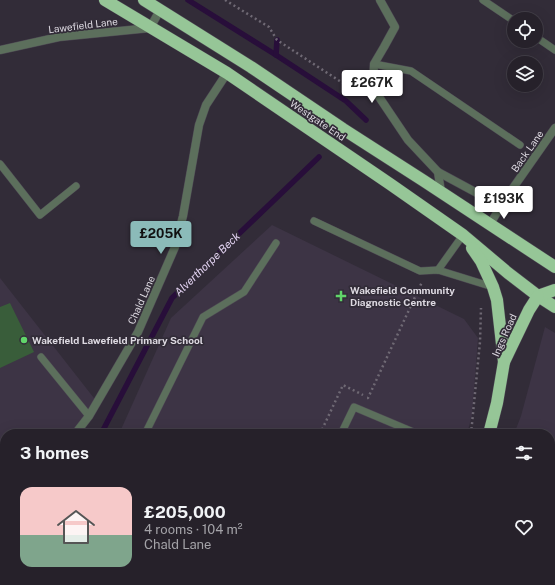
<!DOCTYPE html>
<meta charset="utf-8">
<style>
:root{--surface:#26212a;--page:#322e36;--text:#f1f3f6;--muted:#a4a3a8;--line:#423e47;--accent:#8bbbb9}
body{margin:0;font-family:"Public Sans",sans-serif;background:var(--page);color:var(--text);height:100vh;display:flex;flex-direction:column;font-size:15px;white-space:nowrap}
*{box-sizing:border-box;margin:0}
p{font-size:13px;color:var(--muted)}
.icon{flex:none;width:22px;height:22px;fill:none;stroke:currentColor;stroke-width:2;stroke-linecap:round;stroke-linejoin:round}
.map{position:relative;flex:1;overflow:hidden}
.panel{position:absolute;left:0px;top:429px;width:555px;height:156px;display:flex;flex-direction:column;background:var(--surface);border-radius:16px 16px 0 0;box-shadow:0 4px 16px #0002,0 0 0 1px var(--line)}
.panel>*{flex:none}
.fabs{position:absolute;left:507px;top:12px;display:grid;gap:8px}
.fabs a{display:grid;place-items:center;width:36px;height:36px;border-radius:50%;background:var(--surface);box-shadow:0 4px 16px #0002,0 0 0 1px var(--line);font-size:20px}
.price{position:absolute;translate:-50% -34px;padding:0 9px;border-radius:4px;background:#fff;color:#222;font-size:13px;line-height:26px;filter:drop-shadow(0 1px 2px #0008)}
.price::after{content:'';position:absolute;left:50%;top:24px;width:12px;height:9px;margin-left:-6px;background:inherit;clip-path:polygon(0 0,100% 0,50% 100%)}
.price.selected{background:var(--accent);color:#111}
ul{padding:0;list-style:none}
li{display:flex;align-items:center;gap:12px;height:100px;padding:0 20px}
li+li{border-top:1px solid var(--line)}
li span{display:grid;place-items:center;flex:none;width:112px;height:80px;border-radius:12px;color:#555}
li>.icon{margin-inline-start:auto}
span .icon{width:48px;height:48px;fill:#fffc;stroke-width:1}
li b{font-size:17px}
h2{display:flex;justify-content:space-between;align-items:center;height:48px;padding:0 20px;font-size:17px}
.map>svg:first-child{display:block}
.built{fill:#3d3445}
.green{fill:#395d3a}
.lines{fill:none;stroke-linecap:round;stroke-linejoin:round}
.stream{stroke:#280e3a;stroke-width:5.5}
.lane-casing{stroke:#4d4853;stroke-width:8}
.street-casing{stroke:#4d4853;stroke-width:9}
.highway-casing{stroke:#4d4853;stroke-width:13}
.path{stroke:#6f6974;stroke-width:2.5;stroke-dasharray:2 3;stroke-linecap:butt}
.lane{stroke:#5c6f5c;stroke-width:7}
.street{stroke:#5c6f5c;stroke-width:8}
.highway{stroke:#96c697;stroke-width:12}
.poi-dot{fill:#61d56a;stroke:#322c38;stroke-width:1.5}
.labels{text-anchor:middle;stroke-width:3.5;stroke-linejoin:round;paint-order:stroke}
.street-label{font-size:10px;fill:#ddd9e1;stroke:#322c38}
.poi-label{font-size:10px;font-weight:bold;fill:#ddd9e1;stroke:#322c38;text-anchor:start}
.water-label{font-size:11px;font-style:italic;fill:#e5d5f4;stroke:#322c38}
</style>
<div class="map">
<svg width="555" height="585" viewBox="0 0 555 585">
<rect width="100%" height="100%" fill="#322c38"/>
<!-- built -->
<g class="built">
<polygon points="272,225 464,319 478,338 472,415 467,434 119,434 171,318"/>
<polygon points="0,278 97,402 75,434 5,434 5,526 0,526"/>
<polygon points="545,327 555,333 555,585 459,585 460,580 550,580 550,434 514,434 521,416"/>
<polygon points="53,580 424,580 425,585 51,585"/>
</g>
<!-- green -->
<polygon class="green" points="10,303 34,352 0,368 0,307"/>
<g class="lines">
<!-- stream -->
<g class="stream">
<polyline points="188,0 276,55 346,101 366,120"/>
<polyline points="276,55 277,40"/>
<polyline points="101,434 172,298 319,157"/>
<polyline points="27,585 29,580"/>
</g>
<defs>
<g id="lane">
<polyline points="483,0 514,21"/>
<polyline points="536,37 555,50"/>
<polyline points="374,64 411,71 520,145"/>
<polyline points="0,164 40,215 76,186"/>
<polyline points="314,221 420,271 438,270 493,287"/>
<polyline points="438,270 463,235"/>
<polyline points="41,357 89,416"/>
<polyline points="145,434 203,317 244,292 276,243"/>
<polyline points="341,434 354,407 418,434"/>
<polyline points="550,494 554,495"/>
<polyline points="0,526 5,526"/>
<polyline points="282,580 283,585"/>
<polyline points="70,585 73,580"/>
</g>
<g id="street">
<polyline points="380,0 395,27 384,47 374,64 373,88 408,140 438,172 441,192"/>
<polyline points="0,50 59,37 150,28 160,10"/>
<polyline points="438,172 501,206"/>
<polyline points="490,224 506,198 555,128"/>
<polyline points="75,434 89,416 138,332 175,247 183,216 199,125 206,105 227,73"/>
</g>
<g id="highway">
<polyline points="105,0 227,73 390,184 463,235 508,273 538,296 555,307"/>
<polyline points="144,0 251,67 343,129 424,181 555,267"/>
<polyline points="472,248 481,261 493,287 497,300 504,362"/>
<polyline points="538,296 555,290"/>
<polyline points="489,434 497,403 504,362 529,310 538,296"/>
<polyline points="443,585 443,580"/>
</g>
</defs>
<!-- lane casing -->
<use href="#lane" class="lane-casing"/>
<!-- street casing -->
<use href="#street" class="street-casing"/>
<!-- highway casing -->
<use href="#highway" class="highway-casing"/>
<!-- path -->
<g class="path">
<polyline points="225,0 269,27 277,40 361,95"/>
<polyline points="367,398 368,398 422,282"/>
<polyline points="320,434 343,385 363,395"/>
<polyline points="471,434 480,342 481,308"/>
<polyline points="7,580 7,585"/>
<polyline points="253,585 255,580"/>
<polyline points="316,585 332,580"/>
</g>
<!-- lane -->
<use href="#lane" class="lane"/>
<!-- street -->
<use href="#street" class="street"/>
<!-- highway -->
<use href="#highway" class="highway"/>
</g>
<!-- markers -->
<g class="poi-dot">
<path d="M339 290h4v4h4v4h-4v4h-4v-4h-4v-4h4z"/>
<circle cx="24" cy="340" r="4"/>
</g>
<g class="labels">
<!-- street labels -->
<g class="street-label">
<text transform="translate(83 25) rotate(-7)" y="4">Lawefield Lane</text>
<text transform="translate(318 120) rotate(34)" y="4">Westgate End</text>
<text transform="translate(527 151) rotate(-55)" y="4">Back Lane</text>
<text transform="translate(141 300) rotate(-66)" y="4">Chald Lane</text>
<text transform="translate(504 335) rotate(-66)" y="4">Ings Road</text>
</g>
<!-- poi labels -->
<g class="poi-label">
<text x="350" y="294">Wakefield Community<tspan x="350" dy="12">Diagnostic Centre</tspan></text>
<text x="32" y="344">Wakefield Lawefield Primary School</text>
</g>
<!-- water labels -->
<g class="water-label">
<text transform="translate(207 264) rotate(-44)" y="4">Alverthorpe Beck</text>
</g>
</g>
</svg>
<div class="fabs">
<a><svg class="icon" aria-label="locate" viewBox="0 0 24 24"><circle cx="12" cy="12" r="6"/><path d="M12 2v4M12 18v4M2 12h4M18 12h4"/></svg></a>
<a><svg class="icon" aria-label="layers" viewBox="0 0 24 24"><path d="M12 4l9 5-9 5-9-5zM3 14l9 5 9-5"/></svg></a>
</div>
<b class="price" style="left:372px;top:104px">£267K</b>
<b class="price" style="left:504px;top:220px">£193K</b>
<b class="price selected" style="left:161px;top:255px">£205K</b>
<section class="panel">
<h2>3 homes<svg class="icon" aria-label="filters" viewBox="0 0 24 24"><path d="M4 7h16M4 17h16"/><circle cx="9" cy="7" r="2"/><circle cx="15" cy="17" r="2"/></svg></h2>
<ul>
<li><span style="background:linear-gradient(#f6c9c9 60%,#7fa58c 0)"><svg class="icon" aria-label="home" viewBox="0 0 24 24"><path d="M3 11l9-7 9 7M6 9v11h12V9"/></svg></span><div><b>£205,000</b><p>4 rooms · 104 m²</p><p>Chald Lane</p></div><svg class="icon" aria-label="heart" viewBox="0 0 24 24"><path d="M12 20l-8-8c-3-5 5-10 8-4 3-6 11-1 8 4z"/></svg></li>
</ul>
</section>
</div>
